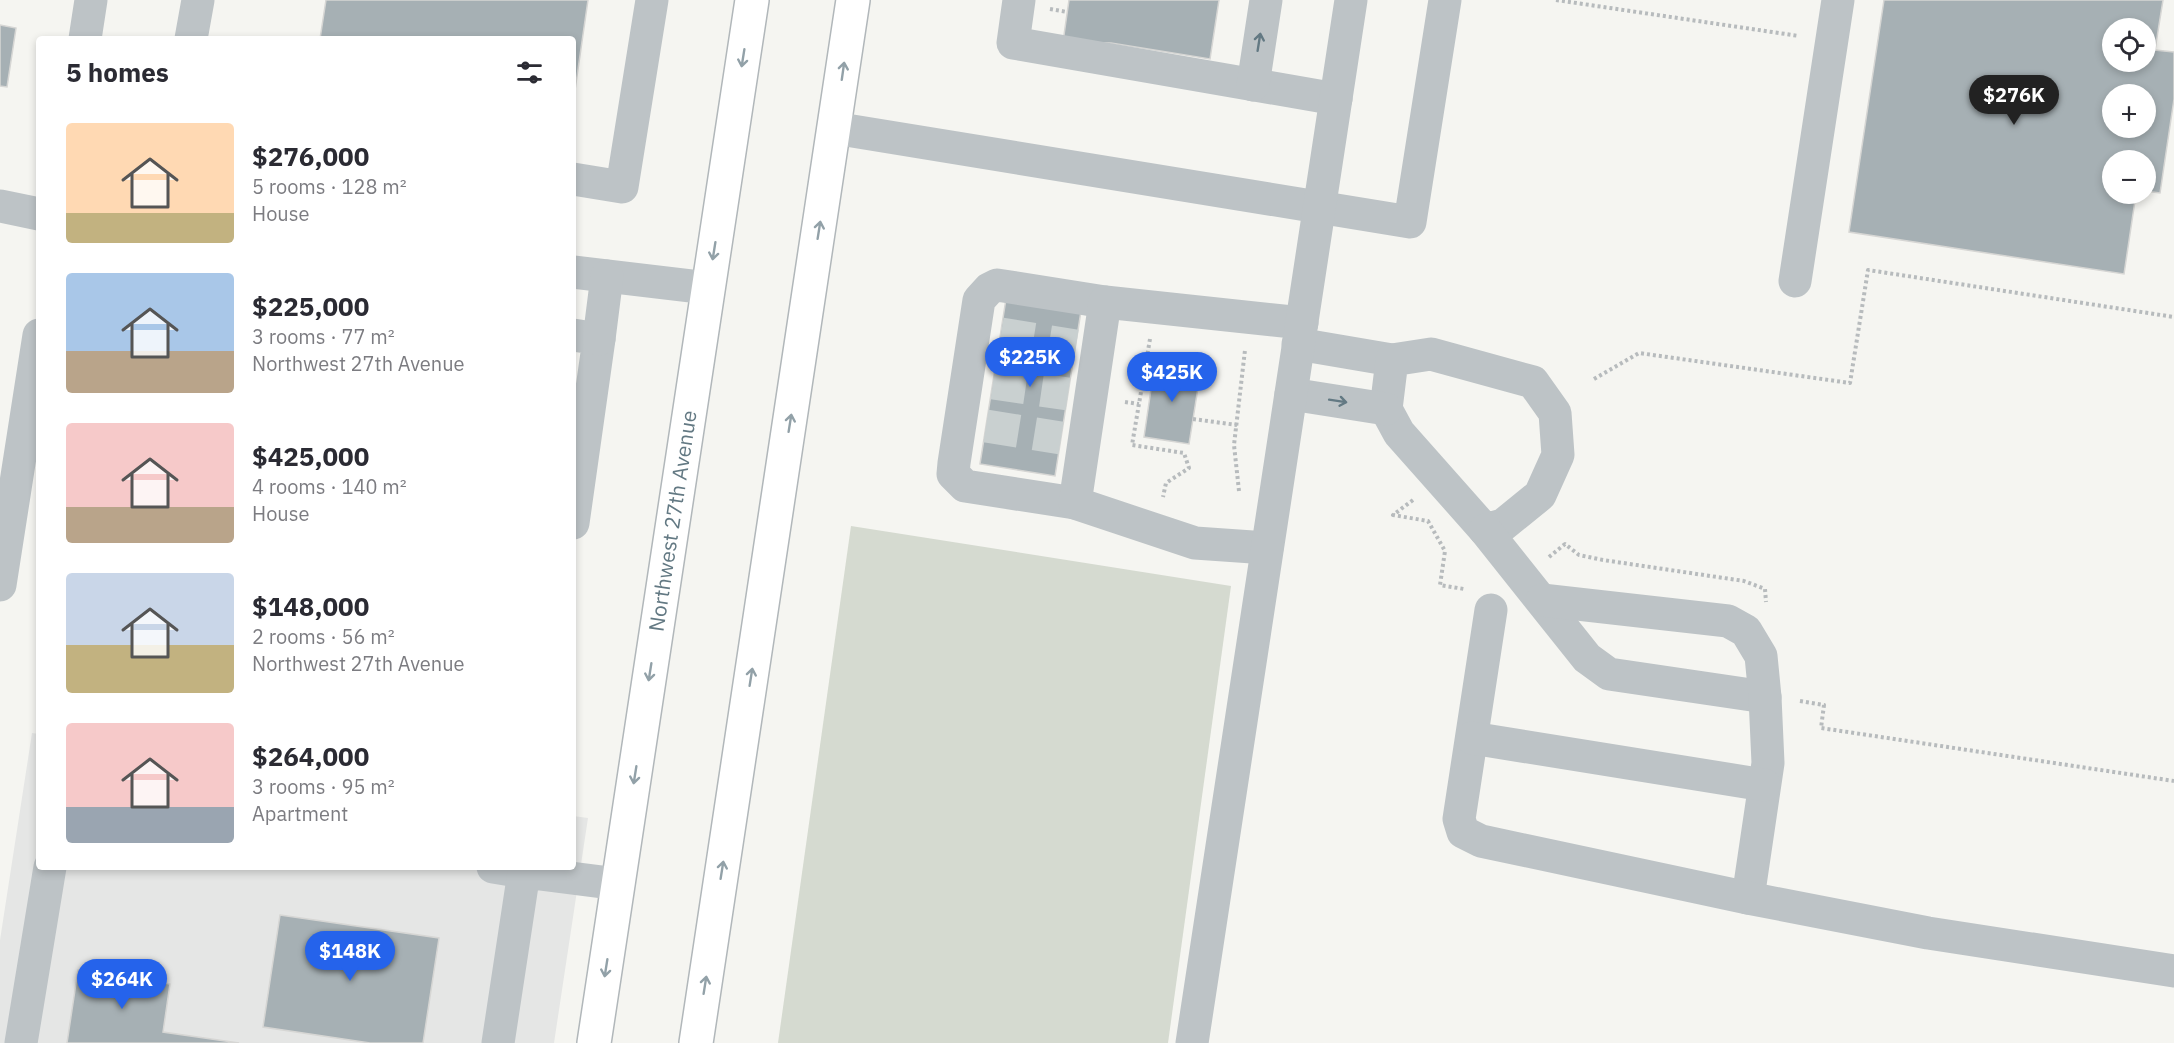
<!DOCTYPE html>
<meta charset="utf-8">
<style>
:root{--surface:#fff;--page:#f2f2f3;--text:#2b2b33;--muted:#7c7c81;--accent:#2563eb}
body{margin:0;font-family:"IBM Plex Sans",sans-serif;background:var(--page);color:var(--text);height:100vh;display:flex;flex-direction:column;font-size:22px;white-space:nowrap}
*{box-sizing:border-box;margin:0}
p{font-size:20px;color:var(--muted)}
.icon{flex:none;width:33px;height:33px;fill:none;stroke:currentColor;stroke-width:2;stroke-linecap:round;stroke-linejoin:round}
.map{position:relative;flex:1;overflow:hidden}
.drawer{position:absolute;left:36px;top:36px;width:540px;height:834px;display:flex;flex-direction:column;background:var(--surface);border-radius:6px;box-shadow:0 3px 9px #0003}
.drawer>*{flex:none}
.tools{position:absolute;left:2102px;top:18px;display:grid;gap:12px}
.tools a{display:grid;place-items:center;width:54px;height:54px;border-radius:50%;background:var(--surface);box-shadow:0 3px 9px #0003;font-size:30px}
.price{position:absolute;translate:-50% -51px;padding:0 14px;border-radius:21px;background:var(--accent);color:#fff;font-size:20px;line-height:39px;filter:drop-shadow(0 2px 3px #0008)}
.price::after{content:'';position:absolute;left:50%;top:36px;width:18px;height:14px;margin-left:-9px;background:inherit;clip-path:polygon(0 0,100% 0,50% 100%)}
.price.on{background:#222;color:#fff}
ul{padding:0;list-style:none}
li{display:flex;align-items:center;gap:18px;height:150px;padding:0 30px}
li span{display:grid;place-items:center;flex:none;width:168px;height:120px;border-radius:6px;color:#555}
li>.icon{margin-inline-start:auto}
span .icon{width:72px;height:72px;fill:#fffc;stroke-width:1}
li b{font-size:26px}
h2{display:flex;justify-content:space-between;align-items:center;height:72px;padding:0 30px;font-size:26px}
.map>svg:first-child{display:block}
.built{fill:#e5e6e5}
.green{fill:#d5dad0}
.building{fill:#a6b0b4;stroke:#d6d6d4;stroke-width:1.5;fill-rule:evenodd}
.lines{fill:none;stroke-linecap:round;stroke-linejoin:round}
.minor-tunnel{stroke:#c9d0d0;stroke-width:33;stroke-dasharray:33 16;stroke-linecap:butt}
.major-casing{stroke:#b1b7ba;stroke-width:36}
.path{stroke:#b7bbbd;stroke-width:4;stroke-dasharray:3 3;stroke-linecap:butt}
.minor{stroke:#bdc3c6;stroke-width:33}
.major{stroke:#fff;stroke-width:33}
.oneway{stroke:#637983}
.oneway2{stroke:#92a1a8}
.labels{text-anchor:middle;stroke-width:6;stroke-linejoin:round;paint-order:stroke}
.street-label{font-size:21px;fill:#637983;stroke:#fff}
</style>
<div class="map">
<svg width="2174" height="1043" viewBox="0 0 2174 1043">
<rect width="100%" height="100%" fill="#f5f5f1"/>
<!-- built -->
<polygon class="built" points="32,733 39,734 39,867 573,867 573,816 588,818 554,1043 0,1043 0,940"/>
<!-- green -->
<polygon class="green" points="851,526 1231,586 1168,1043 778,1043"/>
<!-- building -->
<g class="building">
<polygon points="326,0 588,0 573,104 573,39 320,39"/>
<polygon points="1069,0 1219,0 1210,59 1111,43 1063,42"/>
<path d="M1884 0H2163L2155 50 2174 52V99L2160 193 2145 191V160H2112V194H2136L2124 274 1849 232ZM2112 28H2145V62H2112ZM2112 94H2145V128H2112Z"/>
<polygon points="0,25 16,28 7,87 0,86"/>
<polygon points="1006,299 1081,311 1055,476 980,464"/>
<polygon points="1155,362 1201,369 1189,444 1144,437"/>
<polygon points="280,915 439,938 423,1043 370,1043 263,1027"/>
<polygon points="136,968 135,978 170,984 163,1032 239,1043 67,1043 78,970"/>
</g>
<g class="lines">
<!-- minor-tunnel -->
<g class="minor-tunnel">
<polyline points="1001,334 1076,346"/>
<polyline points="993,383 1068,394"/>
<polyline points="986,426 1061,438"/>
</g>
<defs>
<g id="major">
<path id="s1" d="M594 1043 752 0"/>
<polyline points="696,1043 853,0"/>
</g>
</defs>
<!-- major casing -->
<use href="#major" class="major-casing"/>
<!-- path -->
<g class="path">
<polyline points="1556,0 1799,36"/>
<polyline points="1050,9 1067,12"/>
<polyline points="1150,339 1132,445 1184,453 1189,468 1166,483 1163,497"/>
<polyline points="1594,379 1639,353 1850,383 1868,270 2174,317"/>
<polyline points="1125,402 1139,404"/>
<polyline points="1193,419 1237,425"/>
<polyline points="1239,491 1234,445 1245,350"/>
<polyline points="1413,500 1393,515 1428,521 1445,551 1440,585 1464,589"/>
<polyline points="1549,557 1565,544 1579,555 1603,560 1744,581 1765,589 1766,602"/>
<polyline points="1800,701 1824,705 1821,728 2174,781"/>
</g>
<!-- minor -->
<g class="minor">
<polyline points="1019,0 1013,43 1336,99"/>
<polyline points="85,39 91,0"/>
<polyline points="191,39 198,0"/>
<polyline points="1253,85 1266,0"/>
<polyline points="834,128 1410,222 1445,0"/>
<polyline points="573,179 622,187 652,0"/>
<polyline points="0,206 39,214"/>
<polyline points="573,272 708,288"/>
<polyline points="1795,281 1838,0"/>
<polyline points="573,335 599,339 573,523"/>
<polyline points="599,339 607,276"/>
<polyline points="1298,344 1392,360"/>
<polygon points="1431,354 1533,382 1555,413 1558,455 1540,495 1503,525 1485,530 1399,433 1386,409 1392,360"/>
<polyline points="1291,394 1386,409"/>
<polyline points="1075,503 965,486 953,474 954,463 979,300 989,289 997,285 1105,302"/>
<polyline points="1485,530 1587,658 1609,674 1765,697"/>
<polyline points="1267,548 1195,543 1075,503 1105,302 1302,323"/>
<polyline points="0,585 39,335"/>
<polyline points="1542,600 1728,621 1746,631 1761,656 1765,697 1768,763 1748,898"/>
<polyline points="1491,610 1459,819 1463,832 1481,841 1748,898 1928,933 2174,971"/>
<polyline points="1472,738 1764,785"/>
<polyline points="493,867 524,872 524,867"/>
<polyline points="21,1043 50,867"/>
<polyline points="498,1043 524,872 618,884"/>
<polyline points="1192,1043 1351,0"/>
</g>
<!-- major -->
<use href="#major" class="major"/>
</g>
<!-- one-way arrows -->
<defs><path id="oneway-shaft" d="M-6 0H5M1.5-3L5.5 0L1.5 3" fill="none" stroke-width="1.6" stroke-linecap="round" stroke-linejoin="round" transform="scale(1.5)"/></defs>
<g class="oneway">
<use href="#oneway-shaft" transform="translate(1259 42) rotate(-81)"/>
<use href="#oneway-shaft" transform="translate(1338 401) rotate(9)"/>
</g>
<g class="oneway2">
<use href="#oneway-shaft" transform="translate(743 58) rotate(99)"/>
<use href="#oneway-shaft" transform="translate(843 71) rotate(-82)"/>
<use href="#oneway-shaft" transform="translate(819 230) rotate(-81)"/>
<use href="#oneway-shaft" transform="translate(714 251) rotate(99)"/>
<use href="#oneway-shaft" transform="translate(790 423) rotate(-81)"/>
<use href="#oneway-shaft" transform="translate(650 672) rotate(99)"/>
<use href="#oneway-shaft" transform="translate(751 677) rotate(-81)"/>
<use href="#oneway-shaft" transform="translate(635 775) rotate(99)"/>
<use href="#oneway-shaft" transform="translate(722 870) rotate(-81)"/>
<use href="#oneway-shaft" transform="translate(606 968) rotate(99)"/>
<use href="#oneway-shaft" transform="translate(705 985) rotate(-81)"/>
</g>
<g class="labels">
<!-- street labels -->
<g class="street-label">
<text dy="7" stroke="none"><textPath href="#s1" startOffset="528">Northwest 27th Avenue</textPath></text>
</g>
</g>
</svg>
<div class="tools">
<a><svg class="icon" aria-label="locate" viewBox="0 0 24 24"><circle cx="12" cy="12" r="6"/><path d="M12 2v4M12 18v4M2 12h4M18 12h4"/></svg></a>
<a>+</a>
<a>−</a>
</div>
<b class="price on" style="left:2014px;top:126px">$276K</b>
<b class="price" style="left:1030px;top:388px">$225K</b>
<b class="price" style="left:1172px;top:403px">$425K</b>
<b class="price" style="left:350px;top:982px">$148K</b>
<b class="price" style="left:122px;top:1010px">$264K</b>
<section class="drawer">
<h2>5 homes<svg class="icon" aria-label="filters" viewBox="0 0 24 24"><path d="M4 7h16M4 17h16"/><circle cx="9" cy="7" r="2"/><circle cx="15" cy="17" r="2"/></svg></h2>
<ul>
<li><span style="background:linear-gradient(#ffd9b3 75%,#c2b280 0)"><svg class="icon" aria-label="home" viewBox="0 0 24 24"><path d="M3 11l9-7 9 7M6 9v11h12V9"/></svg></span><div><b>$276,000</b><p>5 rooms · 128 m²</p><p>House</p></div></li>
<li><span style="background:linear-gradient(#a9c7e8 65%,#b9a48a 0)"><svg class="icon" aria-label="home" viewBox="0 0 24 24"><path d="M3 11l9-7 9 7M6 9v11h12V9"/></svg></span><div><b>$225,000</b><p>3 rooms · 77 m²</p><p>Northwest 27th Avenue</p></div></li>
<li><span style="background:linear-gradient(#f6c9c9 70%,#b9a48a 0)"><svg class="icon" aria-label="home" viewBox="0 0 24 24"><path d="M3 11l9-7 9 7M6 9v11h12V9"/></svg></span><div><b>$425,000</b><p>4 rooms · 140 m²</p><p>House</p></div></li>
<li><span style="background:linear-gradient(#c9d6e8 60%,#c2b280 0)"><svg class="icon" aria-label="home" viewBox="0 0 24 24"><path d="M3 11l9-7 9 7M6 9v11h12V9"/></svg></span><div><b>$148,000</b><p>2 rooms · 56 m²</p><p>Northwest 27th Avenue</p></div></li>
<li><span style="background:linear-gradient(#f6c9c9 70%,#9aa5b1 0)"><svg class="icon" aria-label="home" viewBox="0 0 24 24"><path d="M3 11l9-7 9 7M6 9v11h12V9"/></svg></span><div><b>$264,000</b><p>3 rooms · 95 m²</p><p>Apartment</p></div></li>
</ul>
</section>
</div>
